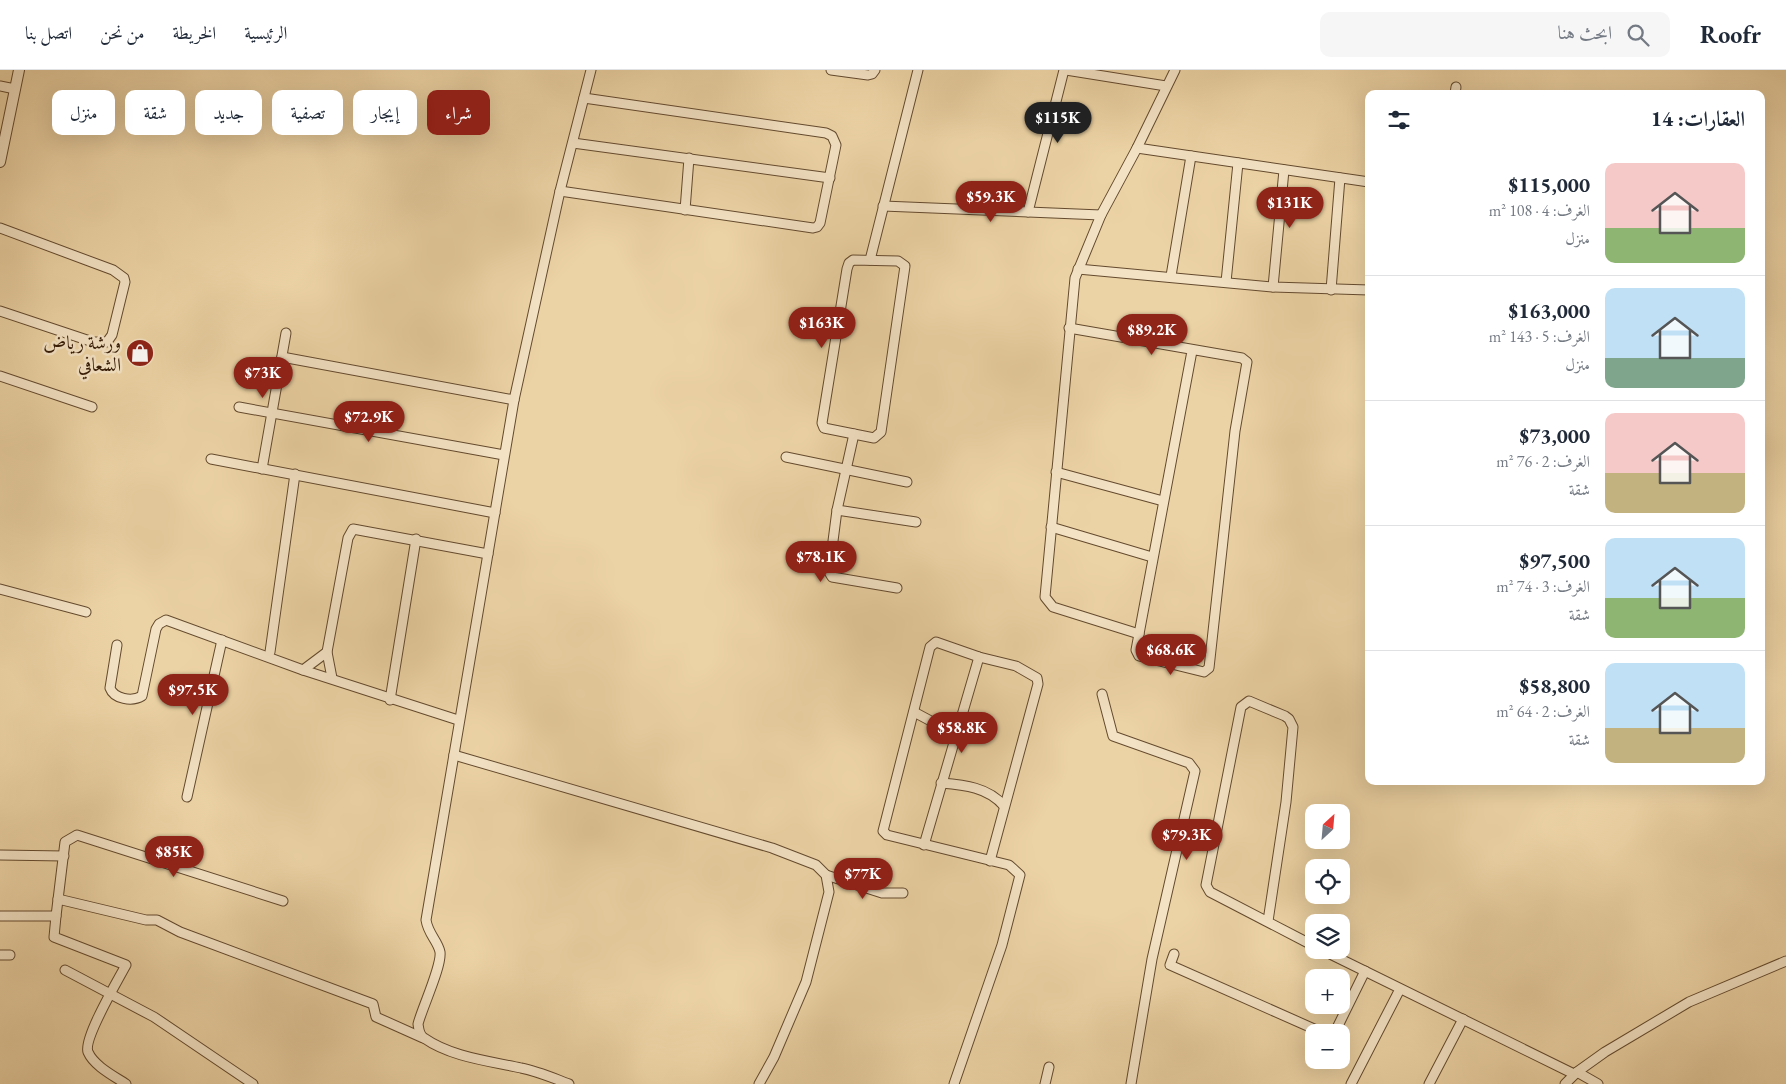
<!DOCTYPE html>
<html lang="ar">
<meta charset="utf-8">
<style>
:root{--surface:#fff;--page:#f6f6f7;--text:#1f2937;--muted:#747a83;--line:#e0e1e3;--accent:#8f2418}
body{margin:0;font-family:"EB Garamond",Amiri,serif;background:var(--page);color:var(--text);direction:rtl;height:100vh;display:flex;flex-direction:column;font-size:19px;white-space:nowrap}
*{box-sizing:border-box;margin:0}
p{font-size:16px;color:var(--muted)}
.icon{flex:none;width:28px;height:28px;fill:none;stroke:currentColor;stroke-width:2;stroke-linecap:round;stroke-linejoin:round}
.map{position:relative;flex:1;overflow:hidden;direction:ltr}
.panel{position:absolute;left:1365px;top:20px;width:400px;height:695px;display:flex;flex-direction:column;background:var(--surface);border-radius:10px;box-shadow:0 5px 20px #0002;direction:rtl}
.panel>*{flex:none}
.banner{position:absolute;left:15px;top:20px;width:475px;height:45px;direction:rtl;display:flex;gap:10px}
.needle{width:32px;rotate:26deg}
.controls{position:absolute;left:1305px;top:734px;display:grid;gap:10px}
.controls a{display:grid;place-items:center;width:45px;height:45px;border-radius:10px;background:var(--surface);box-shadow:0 5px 20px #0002;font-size:25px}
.price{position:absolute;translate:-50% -42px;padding:0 11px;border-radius:18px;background:var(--accent);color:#fff;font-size:16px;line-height:32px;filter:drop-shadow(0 1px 2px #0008)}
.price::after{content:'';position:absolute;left:50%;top:30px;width:15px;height:11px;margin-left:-8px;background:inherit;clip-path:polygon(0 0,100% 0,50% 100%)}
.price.active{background:#222;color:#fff}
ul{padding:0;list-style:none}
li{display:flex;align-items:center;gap:15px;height:125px;padding:0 20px}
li+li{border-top:1px solid var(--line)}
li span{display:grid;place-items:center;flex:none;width:140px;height:100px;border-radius:10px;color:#555}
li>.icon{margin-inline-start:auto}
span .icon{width:60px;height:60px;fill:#fffc;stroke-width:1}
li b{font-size:21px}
h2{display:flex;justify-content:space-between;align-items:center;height:60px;padding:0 20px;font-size:21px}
.chip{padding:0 18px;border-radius:10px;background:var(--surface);box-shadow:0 5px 20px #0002;font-size:18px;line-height:45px}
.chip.active{background:var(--accent);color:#fff}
header{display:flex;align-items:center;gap:30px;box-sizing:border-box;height:70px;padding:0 25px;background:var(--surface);border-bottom:1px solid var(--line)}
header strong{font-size:24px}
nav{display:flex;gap:28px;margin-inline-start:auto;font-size:18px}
.search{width:350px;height:45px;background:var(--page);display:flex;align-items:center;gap:12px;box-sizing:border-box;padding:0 18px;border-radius:10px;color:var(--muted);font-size:19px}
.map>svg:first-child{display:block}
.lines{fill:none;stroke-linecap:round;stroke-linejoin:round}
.minor-casing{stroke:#644a2e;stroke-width:11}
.tertiary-casing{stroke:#644a2e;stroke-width:12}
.minor{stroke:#f3e2c4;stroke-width:9}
.tertiary{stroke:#f3e2c4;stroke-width:10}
.labels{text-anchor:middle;stroke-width:5;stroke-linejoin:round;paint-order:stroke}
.poi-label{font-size:19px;fill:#361d07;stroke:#f3e2c4;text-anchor:end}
</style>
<header>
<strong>Roofr</strong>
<div class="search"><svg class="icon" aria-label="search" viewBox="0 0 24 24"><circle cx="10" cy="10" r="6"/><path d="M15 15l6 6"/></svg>ابحث هنا</div>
<nav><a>الرئيسية</a><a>الخريطة</a><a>من نحن</a><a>اتصل بنا</a></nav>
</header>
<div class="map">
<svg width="1786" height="1014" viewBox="0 0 1786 1014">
<rect width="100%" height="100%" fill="#ecd3a5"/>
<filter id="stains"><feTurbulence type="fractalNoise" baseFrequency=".004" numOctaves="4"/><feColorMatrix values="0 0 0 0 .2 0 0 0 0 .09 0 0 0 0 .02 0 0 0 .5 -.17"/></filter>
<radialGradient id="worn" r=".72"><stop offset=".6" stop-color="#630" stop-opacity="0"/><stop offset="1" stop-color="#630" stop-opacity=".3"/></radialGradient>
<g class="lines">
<defs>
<g id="minor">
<polyline points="831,0 868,5 872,4 875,0"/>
<polyline points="1066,0 1166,16"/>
<polyline points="0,16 15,19"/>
<polyline points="1455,24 1456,17"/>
<polyline points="573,73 830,108"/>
<polyline points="1137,78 1369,112"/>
<polyline points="560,121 813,158 817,157 820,153 836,75 832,66 826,63 584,28"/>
<polyline points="883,136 1101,145"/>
<polyline points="685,140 689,88"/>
<polyline points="1028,142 1064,0"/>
<polyline points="0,158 113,200 124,208 125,212 112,265 107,272 93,272 0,241"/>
<polygon points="853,190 898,191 905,196 881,362 874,368 824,358 822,353 847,199 849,193"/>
<polyline points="870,190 918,0"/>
<polyline points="1078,199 1273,217 1369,220"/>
<polyline points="1171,206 1191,86"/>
<polyline points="1226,212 1238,93"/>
<polyline points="1273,217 1284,100"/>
<polyline points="1331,220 1340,108"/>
<polyline points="1069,258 1242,288 1247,292 1235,361 1209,598 1204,602 1139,586 1136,580 1192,281"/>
<polyline points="282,287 514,330"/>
<polyline points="0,306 92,337"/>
<polyline points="239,337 504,385"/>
<polyline points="854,364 837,440 829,502 832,507 897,518"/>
<polyline points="786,387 907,412"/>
<polyline points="211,389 495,443"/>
<polyline points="262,399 286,263"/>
<polyline points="1056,402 1163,431"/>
<polyline points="837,440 916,452"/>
<polyline points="1051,457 1152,487"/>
<polyline points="0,519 86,542"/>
<polyline points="1139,564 1053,537 1045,527 1075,208 1101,145 1137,78 1175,0"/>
<path d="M117 575 110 618C114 629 132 632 142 626L156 559 159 554 166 550 303 600 458 650"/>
<polyline points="270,582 295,404"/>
<polyline points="303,600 327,582"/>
<polyline points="332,608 327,582 348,468 353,459 488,484"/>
<polyline points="1102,624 1113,666 1189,693 1195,701 1152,889 1131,1014"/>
<polyline points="390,630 416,469"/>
<polyline points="914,642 955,664"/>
<polyline points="454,685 772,778 816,795 826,805 829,822 806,912 774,987 759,1014"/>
<path d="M941 713C964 715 988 717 1004 736"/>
<polyline points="187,727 222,570"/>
<polyline points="924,775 979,587"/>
<polyline points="0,785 64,786"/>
<polyline points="826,805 882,823 903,823"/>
<polyline points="58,829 146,850 157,850 180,862 373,934 376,947 423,968"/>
<path d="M0 846H56L54 867 126 895C118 910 83 969 88 982 94 996 114 1006 126 1014"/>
<polyline points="56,846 65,772 77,765 283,831"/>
<polyline points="1268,851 1286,732 1293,657 1289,649 1285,646 1249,631 1241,637 1206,815 1210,822 1314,876"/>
<polyline points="1322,880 1574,1004"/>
<polyline points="1174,884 1170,895 1321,962"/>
<polyline points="0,885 10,885"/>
<polyline points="65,900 154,947 253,1014"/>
<polyline points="1335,962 1365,901"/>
<polyline points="1577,1002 1598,1014"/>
<path d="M569 1014C553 1008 537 1001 521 998 489 991 451 987 424 968 419 965 419 960 418 954 422 938 442 896 440 882 438 871 428 864 426 850L514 330 560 121 591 0"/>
<polyline points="954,1014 1002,875 1020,805 1009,795 887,765 883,761 930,577 936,572 979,587 1016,596 1037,608 1038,614 990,791"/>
<polyline points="1045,1014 1049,997"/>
<polyline points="1351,1014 1400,919"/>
<polyline points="1429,1014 1463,949"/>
<polyline points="1565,1014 1577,1002 1605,982 1689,932 1786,891"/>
</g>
<polyline id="tertiary" points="0,92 19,0"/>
</defs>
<!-- minor casing -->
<use href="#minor" class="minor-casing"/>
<!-- tertiary casing -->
<use href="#tertiary" class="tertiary-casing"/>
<!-- minor -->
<use href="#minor" class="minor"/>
<!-- tertiary -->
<use href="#tertiary" class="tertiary"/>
</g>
<!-- icons -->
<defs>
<symbol id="shop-disc" viewBox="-11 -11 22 22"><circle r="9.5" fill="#8f2418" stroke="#f3e2c4"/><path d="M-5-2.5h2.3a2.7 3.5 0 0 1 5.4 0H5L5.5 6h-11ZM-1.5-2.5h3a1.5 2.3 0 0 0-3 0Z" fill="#fff"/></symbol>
</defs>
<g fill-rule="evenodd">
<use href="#shop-disc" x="124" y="267" width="32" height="32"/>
</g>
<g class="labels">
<!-- poi labels -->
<g class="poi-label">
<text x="121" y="279">ورشة رياض<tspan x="121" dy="22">الشعافي</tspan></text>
</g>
</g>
<rect width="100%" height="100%" filter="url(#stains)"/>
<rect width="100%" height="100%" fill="url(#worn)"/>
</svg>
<div class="controls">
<a><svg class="needle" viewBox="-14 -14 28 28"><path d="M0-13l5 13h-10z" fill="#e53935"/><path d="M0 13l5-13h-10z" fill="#747a83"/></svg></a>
<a><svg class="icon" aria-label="locate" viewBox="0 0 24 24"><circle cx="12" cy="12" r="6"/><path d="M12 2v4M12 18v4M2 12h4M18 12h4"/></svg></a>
<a><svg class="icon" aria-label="layers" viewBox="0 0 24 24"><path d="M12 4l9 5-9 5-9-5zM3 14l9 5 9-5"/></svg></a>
<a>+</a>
<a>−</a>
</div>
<b class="price active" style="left:1058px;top:74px">$115K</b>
<b class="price" style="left:991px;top:153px">$59.3K</b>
<b class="price" style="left:1290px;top:159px">$131K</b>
<b class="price" style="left:822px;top:279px">$163K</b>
<b class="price" style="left:1152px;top:286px">$89.2K</b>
<b class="price" style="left:263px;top:329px">$73K</b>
<b class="price" style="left:369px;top:373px">$72.9K</b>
<b class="price" style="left:821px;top:513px">$78.1K</b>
<b class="price" style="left:1171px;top:606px">$68.6K</b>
<b class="price" style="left:193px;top:646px">$97.5K</b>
<b class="price" style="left:962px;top:684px">$58.8K</b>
<b class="price" style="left:1187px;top:791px">$79.3K</b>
<b class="price" style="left:174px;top:808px">$85K</b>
<b class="price" style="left:863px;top:830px">$77K</b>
<div class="banner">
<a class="chip active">شراء</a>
<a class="chip">إيجار</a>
<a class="chip">تصفية</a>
<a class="chip">جديد</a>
<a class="chip">شقة</a>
<a class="chip">منزل</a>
</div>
<section class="panel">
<h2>العقارات: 14<svg class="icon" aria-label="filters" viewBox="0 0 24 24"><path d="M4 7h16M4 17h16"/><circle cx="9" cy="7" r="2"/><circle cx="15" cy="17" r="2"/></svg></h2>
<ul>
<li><span style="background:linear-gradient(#f6c9c9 65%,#8fb573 0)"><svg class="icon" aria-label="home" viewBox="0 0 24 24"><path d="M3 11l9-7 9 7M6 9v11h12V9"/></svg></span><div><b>$115,000</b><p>الغرف: 4 · 108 m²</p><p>منزل</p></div></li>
<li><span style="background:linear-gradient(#bfe0f5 70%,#7fa58c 0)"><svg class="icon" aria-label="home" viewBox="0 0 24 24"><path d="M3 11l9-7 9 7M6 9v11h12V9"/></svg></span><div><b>$163,000</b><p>الغرف: 5 · 143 m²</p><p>منزل</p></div></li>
<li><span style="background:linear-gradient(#f6c9c9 60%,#c2b280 0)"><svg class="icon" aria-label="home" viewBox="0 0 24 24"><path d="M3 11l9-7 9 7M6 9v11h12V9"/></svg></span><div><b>$73,000</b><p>الغرف: 2 · 76 m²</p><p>شقة</p></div></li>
<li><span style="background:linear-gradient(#bfe0f5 60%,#8fb573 0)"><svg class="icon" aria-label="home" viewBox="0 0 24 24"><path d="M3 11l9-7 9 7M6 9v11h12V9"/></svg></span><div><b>$97,500</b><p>الغرف: 3 · 74 m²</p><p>شقة</p></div></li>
<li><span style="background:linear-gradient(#bfe0f5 65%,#c2b280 0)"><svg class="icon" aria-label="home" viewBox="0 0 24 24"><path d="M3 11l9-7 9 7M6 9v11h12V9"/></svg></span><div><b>$58,800</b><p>الغرف: 2 · 64 m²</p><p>شقة</p></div></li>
</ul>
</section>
</div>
